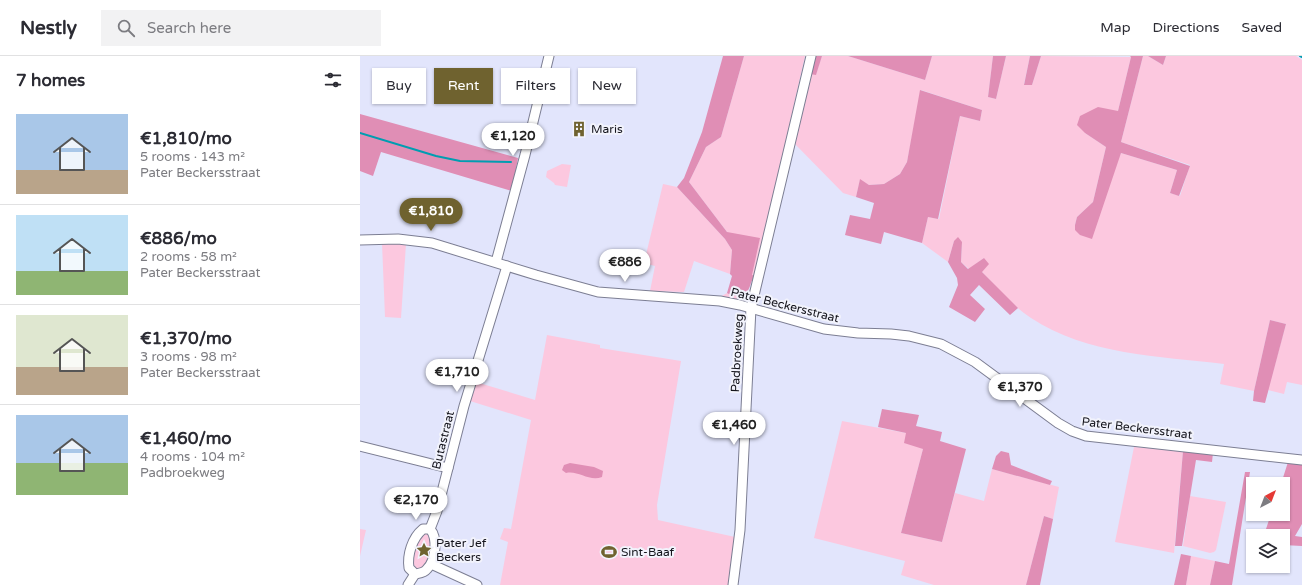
<!DOCTYPE html>
<meta charset="utf-8">
<style>
:root{--surface:#fff;--page:#f2f2f3;--text:#2b2b33;--muted:#7c7c81;--line:#e1e1e2;--accent:#6f622f}
body{margin:0;font-family:"Varela Round",sans-serif;background:var(--page);color:var(--text);height:100vh;display:flex;flex-direction:column;font-size:15px;white-space:nowrap}
*{box-sizing:border-box;margin:0}
p{font-size:13px;color:var(--muted)}
.icon{flex:none;width:22px;height:22px;fill:none;stroke:currentColor;stroke-width:2;stroke-linecap:round;stroke-linejoin:round}
.map{position:relative;flex:1;overflow:hidden}
.panel{display:flex;flex-direction:column;background:var(--surface);width:360px}
.panel>*{flex:none}
.hud{position:absolute;left:12px;top:12px;width:380px;height:36px;display:flex;gap:8px}
.needle{width:26px;rotate:42deg}
.tools{position:absolute;left:886px;top:421px;display:grid;gap:8px}
.tools a{display:grid;place-items:center;width:44px;height:44px;border-radius:0px;background:var(--surface);box-shadow:0 1px 3px #0004;font-size:20px}
.price{position:absolute;translate:-50% -34px;padding:0 9px;border-radius:14px;background:#fff;color:#222;font-size:13px;line-height:26px;filter:drop-shadow(0 1px 2px #0008)}
.price::after{content:'';position:absolute;left:50%;top:24px;width:12px;height:9px;margin-left:-6px;background:inherit;clip-path:polygon(0 0,100% 0,50% 100%)}
.price.on{background:var(--accent);color:#fff}
ul{padding:0;list-style:none}
li{display:flex;align-items:center;gap:12px;height:100px;padding:0 16px}
li+li{border-top:1px solid var(--line)}
li span{display:grid;place-items:center;flex:none;width:112px;height:80px;border-radius:0px;color:#555}
li>.icon{margin-inline-start:auto}
span .icon{width:48px;height:48px;fill:#fffc;stroke-width:1}
li b{font-size:17px}
h2{display:flex;justify-content:space-between;align-items:center;height:48px;padding:0 16px;font-size:17px}
.pill{padding:0 14px;border-radius:0px;background:var(--surface);box-shadow:0 1px 3px #0004;font-size:14px;line-height:36px}
.pill.on{background:var(--accent);color:#fff}
header{display:flex;align-items:center;gap:24px;box-sizing:border-box;height:56px;padding:0 20px;background:var(--surface);border-bottom:1px solid var(--line)}
header strong{font-size:19px}
nav{display:flex;gap:22px;margin-inline-start:auto;font-size:14px}
.search{width:280px;height:36px;background:var(--page);display:flex;align-items:center;gap:10px;box-sizing:border-box;padding:0 14px;border-radius:0px;color:var(--muted);font-size:15px}
main{display:flex;flex:1;min-height:0}
.map>svg:first-child{display:block}
.green{fill:#fcc8df}
.forest{fill:#e08eb5}
.lines{fill:none;stroke-linecap:round;stroke-linejoin:round}
.stream{stroke:#009db1;stroke-width:2}
.minor-casing{stroke:#7c7e93;stroke-width:11}
.minor{stroke:#fff;stroke-width:9}
.labels{text-anchor:middle;stroke-width:4;stroke-linejoin:round;paint-order:stroke}
.poi-label{font-size:12px;fill:#14141c;stroke:#f2f3fc;text-anchor:start}
.street-label{font-size:12px;fill:#14141c;stroke:#f2f3fc}
</style>
<header>
<strong>Nestly</strong>
<div class="search"><svg class="icon" aria-label="search" viewBox="0 0 24 24"><circle cx="10" cy="10" r="6"/><path d="M15 15l6 6"/></svg>Search here</div>
<nav><a>Map</a><a>Directions</a><a>Saved</a></nav>
</header>
<main>
<section class="panel">
<h2>7 homes<svg class="icon" aria-label="filters" viewBox="0 0 24 24"><path d="M4 7h16M4 17h16"/><circle cx="9" cy="7" r="2"/><circle cx="15" cy="17" r="2"/></svg></h2>
<ul>
<li><span style="background:linear-gradient(#a9c7e8 70%,#b9a48a 0)"><svg class="icon" aria-label="home" viewBox="0 0 24 24"><path d="M3 11l9-7 9 7M6 9v11h12V9"/></svg></span><div><b>€1,810/mo</b><p>5 rooms · 143 m²</p><p>Pater Beckersstraat</p></div></li>
<li><span style="background:linear-gradient(#bfe0f5 70%,#8fb573 0)"><svg class="icon" aria-label="home" viewBox="0 0 24 24"><path d="M3 11l9-7 9 7M6 9v11h12V9"/></svg></span><div><b>€886/mo</b><p>2 rooms · 58 m²</p><p>Pater Beckersstraat</p></div></li>
<li><span style="background:linear-gradient(#dfe7d0 65%,#b9a48a 0)"><svg class="icon" aria-label="home" viewBox="0 0 24 24"><path d="M3 11l9-7 9 7M6 9v11h12V9"/></svg></span><div><b>€1,370/mo</b><p>3 rooms · 98 m²</p><p>Pater Beckersstraat</p></div></li>
<li><span style="background:linear-gradient(#a9c7e8 60%,#8fb573 0)"><svg class="icon" aria-label="home" viewBox="0 0 24 24"><path d="M3 11l9-7 9 7M6 9v11h12V9"/></svg></span><div><b>€1,460/mo</b><p>4 rooms · 104 m²</p><p>Padbroekweg</p></div></li>
</ul>
</section>
<div class="map">
<svg width="942" height="529" viewBox="0 0 942 529">
<rect width="100%" height="100%" fill="#e2e5fc"/>
<!-- green -->
<g class="green">
<polygon points="384,0 445,0 391,238 387,244 380,245 360,241 367,237 373,240 389,236 395,220 392,220 367,176 329,126 346,91 361,81"/>
<path d="M462 0H488L565 24 572 0H633L628 41 636 43 646 0H670L664 28 672 29 681 0 771 1 758 55 725 77 746 91 733 146 717 161 715 169 720 179 761 97 817 114 810 137 820 140 830 109 761 86 783 0H788L803 9 806 0H936L942 4V329L927 326 924 338 908 334 926 268 910 264 894 335 860 328 864 308C799 300 727 299 671 262 652 250 637 231 622 216L624 202 609 213 601 206 602 186 594 185 588 206 562 187 568 161 579 163 600 60 620 65 622 54 561 34 547 106 540 118 524 128 509 129 500 124 496 141 483 137 434 87 450 18H456Z"/>
<polygon points="202,108 211,109 207,131 195,129 194,127 186,121 187,115"/>
<polygon points="303,128 317,131 365,183 372,194 370,218 334,205 324,236 290,235 295,210 284,207"/>
<polygon points="22,187 46,188 41,262 25,261"/>
<polygon points="187,279 240,289 240,292 321,305 297,449 298,464 375,481 370,529 140,529 148,486 140,483 144,472 151,473 171,364 110,345 116,326 175,344"/>
<polygon points="482,365 546,377 563,393 541,477 582,486 595,437 624,445 632,413 699,431 693,463 684,460 666,529 574,529 541,519 545,505 454,482"/>
<polygon points="774,391 823,395 814,497 755,486"/>
<polygon points="830,440 866,446 856,494 854,496 850,497 823,490"/>
<polygon points="0,473 6,474 0,500"/>
<polygon points="61,477 70,477 71,492 69,507 60,513 56,512 52,506 56,487"/>
<polygon points="831,500 855,505 850,529 826,529"/>
</g>
<!-- forest -->
<g class="forest">
<path d="M363 0H384L361 81 346 91 329 126 367 176 400 182 392 219 395 220C389 226 392 233 383 240H373L367 237 372 220 370 218 372 194 365 183 317 131 324 122 342 76Z"/>
<polygon points="455,0 462,0 456,19 450,18"/>
<polygon points="488,0 572,0 565,24"/>
<polygon points="633,0 646,0 636,43 628,41"/>
<polygon points="670,0 681,0 672,29 664,29"/>
<polygon points="770,0 783,0 761,86 830,110 819,140 810,137 817,114 761,97 732,183 720,179 715,174 715,169 717,161 733,146 746,91 725,77 717,69 720,60 738,51 758,55 771,1"/>
<polygon points="788,0 806,0 803,9"/>
<polygon points="560,34 622,54 620,65 600,60 578,163 568,161 562,187 524,176 521,188 485,179 490,159 510,163 514,147 496,141 500,123 509,129 524,128 540,118 547,106"/>
<polygon points="0,58 158,102 152,135 21,96 13,120 0,115"/>
<polygon points="598,181 602,186 601,206 608,213 624,202 629,208 622,216 658,252 650,259 619,229 610,239 625,253 615,266 589,251 598,229 597,222 588,206 594,185"/>
<polygon points="910,264 926,268 905,347 893,345 894,335"/>
<polygon points="522,353 559,359 556,370 582,376 580,385 606,393 582,486 541,477 563,393 544,387 546,377 518,371"/>
<polygon points="641,395 649,397 651,409 692,425 690,429 632,413 636,400"/>
<polygon points="823,395 853,397 852,406 836,404 822,490 815,490"/>
<polygon points="928,406 942,408 942,468 935,480 942,481 942,490 923,489 923,480 904,479 911,458 923,458 923,428 921,428"/>
<path d="M210 407 234 411 243 415 242 421C229 426 218 414 206 417L202 414 204 409Z"/>
<polygon points="885,416 890,416 872,529 850,529 855,505 869,508"/>
<polygon points="684,460 693,463 680,529 666,529"/>
<polygon points="821,498 831,500 826,529 814,529"/>
</g>
<g class="lines">
<!-- stream -->
<g class="stream">
<polyline points="940,0 942,1"/>
<polyline points="0,77 76,100 100,105 151,106"/>
</g>
<defs>
<g id="minor">
<polyline points="0,184 38,183 72,187 176,219 238,236 360,245 380,249 464,273 498,277 531,278 549,280 581,288 615,306 698,367 712,375 726,380 942,404"/>
<polyline points="136,206 165,99 189,0"/>
<polyline points="0,390 88,412"/>
<path d="M63 473H70C78 482 76 504 67 513 64 517 60 517 55 518L49 512C47 499 52 482 63 473Z"/>
<polyline points="70,473 77,455 104,350 147,210"/>
<polyline points="71,508 117,529"/>
<polyline points="48,529 55,518"/>
<polyline points="373,529 380,474 391,252 451,0"/>
</g>
</defs>
<!-- minor casing -->
<use href="#minor" class="minor-casing"/>
<!-- minor -->
<use href="#minor" class="minor"/>
</g>
<!-- icons -->
<defs>
<symbol id="building-bare" viewBox="-9 -9 18 18"><path d="M-4-6H4V6H1V3H-1V6H-4ZM-2.5-4.3h1.7v1.8h-1.7ZM.8-4.3h1.7v1.8H.8ZM-2.5-1h1.7V.8h-1.7ZM.8-1h1.7V.8H.8Z" fill="#6f622f" stroke="#f2f3fc" stroke-width="2.5" paint-order="stroke"/></symbol>
<symbol id="sight-bare" viewBox="-9 -9 18 18"><path d="M0-6L1.8-2.2L6-1.7L2.9 1.2L3.7 5.4L0 3.3L-3.7 5.4L-2.9 1.2L-6-1.7L-1.8-2.2Z" fill="#6f622f" stroke="#f2f3fc" stroke-width="2.5" paint-order="stroke"/></symbol>
<symbol id="stadium-bare" viewBox="-9 -9 18 18"><path d="M0-5a6.5 5 0 1 0 0 10a6.5 5 0 1 0 0-10ZM-3.5-1.8h7v3.6h-7Z" fill="#6f622f" stroke="#f2f3fc" stroke-width="2.5" paint-order="stroke"/></symbol>
</defs>
<g fill-rule="evenodd">
<use href="#building-bare" x="208" y="62" width="22" height="22"/>
<use href="#sight-bare" x="53" y="483" width="22" height="22"/>
<use href="#stadium-bare" x="238" y="485" width="22" height="22"/>
</g>
<g class="labels">
<!-- poi labels -->
<g class="poi-label">
<text x="231" y="77">Maris</text>
<text x="76" y="491">Pater Jef<tspan x="76" dy="14">Beckers</tspan></text>
<text x="261" y="500">Sint-Baaf</text>
</g>
<!-- street labels -->
<g class="street-label">
<text transform="translate(425 249) rotate(14)" y="4">Pater Beckersstraat</text>
<text transform="translate(377 297) rotate(-87)" y="4">Padbroekweg</text>
<text transform="translate(777 372) rotate(7)" y="4">Pater Beckersstraat</text>
<text transform="translate(83 384) rotate(-76)" y="4">Butastraat</text>
</g>
</g>
</svg>
<div class="tools">
<a><svg class="needle" viewBox="-14 -14 28 28"><path d="M0-13l5 13h-10z" fill="#e53935"/><path d="M0 13l5-13h-10z" fill="#7c7c81"/></svg></a>
<a><svg class="icon" aria-label="layers" viewBox="0 0 24 24"><path d="M12 4l9 5-9 5-9-5zM3 14l9 5 9-5"/></svg></a>
</div>
<b class="price" style="left:153px;top:101px">€1,120</b>
<b class="price on" style="left:71px;top:176px">€1,810</b>
<b class="price" style="left:265px;top:227px">€886</b>
<b class="price" style="left:97px;top:337px">€1,710</b>
<b class="price" style="left:660px;top:352px">€1,370</b>
<b class="price" style="left:374px;top:390px">€1,460</b>
<b class="price" style="left:56px;top:465px">€2,170</b>
<div class="hud">
<a class="pill">Buy</a>
<a class="pill on">Rent</a>
<a class="pill">Filters</a>
<a class="pill">New</a>
</div>
</div>
</main>
